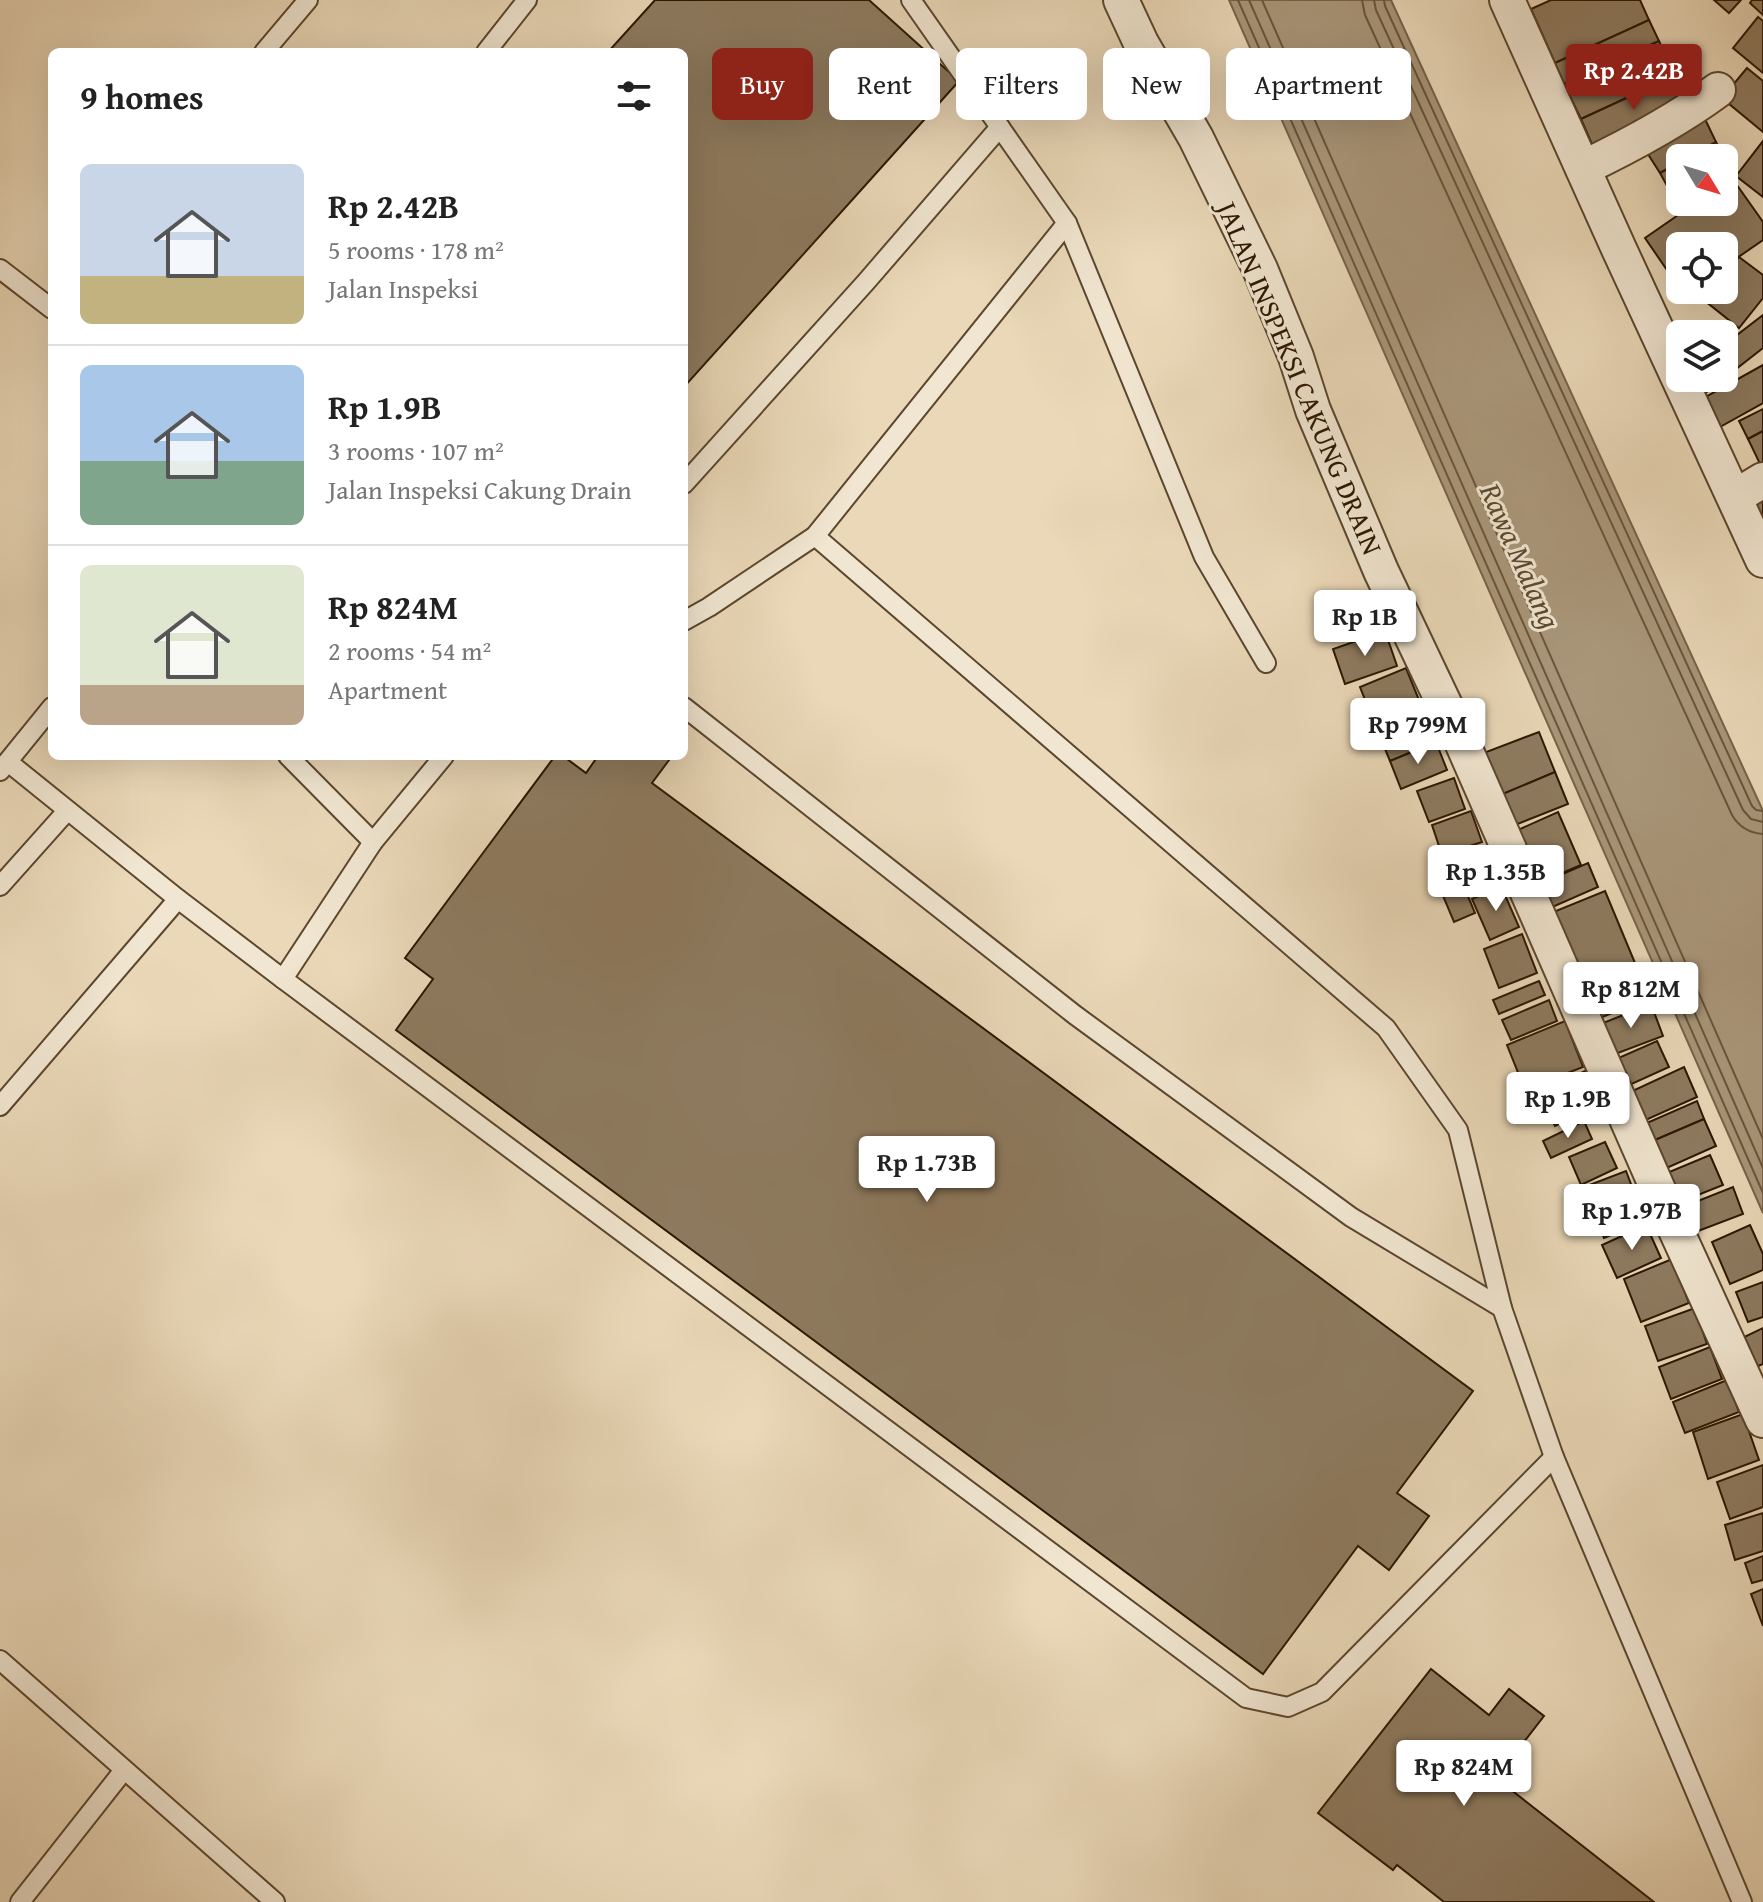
<!DOCTYPE html>
<meta charset="utf-8">
<style>
:root{--surface:#fff;--page:#f2f2f2;--text:#222;--muted:#767676;--line:#e0e0e0;--accent:#8f2418}
body{margin:0;font-family:"Gentium Book Plus",serif;background:var(--page);color:var(--text);height:100vh;display:flex;flex-direction:column;font-size:30px;white-space:nowrap}
*{box-sizing:border-box;margin:0}
p{font-size:26px;color:var(--muted)}
.icon{flex:none;width:44px;height:44px;fill:none;stroke:currentColor;stroke-width:2;stroke-linecap:round;stroke-linejoin:round}
.map{position:relative;flex:1;overflow:hidden}
.details{position:absolute;left:48px;top:48px;width:640px;height:712px;display:flex;flex-direction:column;background:var(--surface);border-radius:12px;box-shadow:0 8px 32px #0002}
.details>*{flex:none}
.top-card{position:absolute;left:712px;top:48px;width:760px;height:72px;display:flex;gap:16px}
.needle{width:52px;rotate:128deg}
.fabs{position:absolute;left:1666px;top:144px;display:grid;gap:16px}
.fabs a{display:grid;place-items:center;width:72px;height:72px;border-radius:12px;background:var(--surface);box-shadow:0 8px 32px #0002;font-size:40px}
.price{position:absolute;translate:-50% -68px;padding:0 18px;border-radius:8px;background:#fff;color:#222;font-size:26px;line-height:52px;filter:drop-shadow(0 2px 4px #0008)}
.price::after{content:'';position:absolute;left:50%;top:48px;width:24px;height:18px;margin-left:-12px;background:inherit;clip-path:polygon(0 0,100% 0,50% 100%)}
.price.active{background:var(--accent);color:#fff}
ul{padding:0;list-style:none}
li{display:flex;align-items:center;gap:24px;height:200px;padding:0 32px}
li+li{border-top:2px solid var(--line)}
li span{display:grid;place-items:center;flex:none;width:224px;height:160px;border-radius:12px;color:#555}
li>.icon{margin-inline-start:auto}
span .icon{width:96px;height:96px;fill:#fffc;stroke-width:1}
li b{font-size:34px}
h2{display:flex;justify-content:space-between;align-items:center;height:96px;padding:0 32px;font-size:34px}
.pill{padding:0 28px;border-radius:12px;background:var(--surface);box-shadow:0 8px 32px #0002;font-size:28px;line-height:72px}
.pill.active{background:var(--accent);color:#fff}
.map>svg:first-child{display:block}
.water{fill:#a99679;stroke:#776349;stroke-width:2}
.lines{fill:none;stroke-linecap:round;stroke-linejoin:round}
.shore{stroke:#6a563c;stroke-width:2}
.building{fill:#8e7b60;stroke:#2b1600;stroke-width:2}
.lane-casing{stroke:#5b462e;stroke-width:22}
.street-casing{stroke:#5b462e;stroke-width:38}
.lane{stroke:#f1e6d1;stroke-width:18}
.street{stroke:#f1e6d1;stroke-width:34}
.labels{text-anchor:middle;stroke-width:6;stroke-linejoin:round;paint-order:stroke}
.street-label{font-size:28px;fill:#2b1600;stroke:#f1e6d1}
.water-label{font-size:30px;font-style:italic;fill:#5d4930;stroke:#f1e6d1}
</style>
<div class="map">
<svg width="1763" height="1902" viewBox="0 0 1763 1902">
<rect width="100%" height="100%" fill="#ead8b8"/>
<filter id="stains"><feTurbulence type="fractalNoise" baseFrequency=".0025" numOctaves="4"/><feColorMatrix values="0 0 0 0 .2 0 0 0 0 .09 0 0 0 0 .02 0 0 0 .5 -.17"/></filter>
<radialGradient id="worn" r=".72"><stop offset=".6" stop-color="#630" stop-opacity="0"/><stop offset="1" stop-color="#630" stop-opacity=".3"/></radialGradient>
<!-- water -->
<polygon class="water" points="1229,0 1391,0 1763,811 1763,1213"/>
<g class="lines">
<!-- shore -->
<g class="shore">
<polyline points="1238,0 1763,1193"/>
<polyline points="1249,0 1763,1168"/>
<polyline points="1262,0 1763,1139"/>
<path d="M1362 0 1365 15 1732 815C1739 827 1749 833 1763 834"/>
<polyline points="1374,0 1376,10 1743,810 1751,819 1763,822"/>
<polyline points="1384,0 1385,6 1752,806 1756,810 1763,811"/>
</g>
</g>
<!-- building -->
<g class="building">
<polygon points="655,0 869,0 959,81 684,387 684,52 608,52"/>
<polygon points="1551,0 1640,0 1649,20 1555,63 1531,9"/>
<polygon points="1714,0 1741,0 1729,13"/>
<polygon points="1752,0 1763,0 1763,15 1750,3"/>
<polygon points="1758,17 1763,21 1763,73 1733,48"/>
<polygon points="1649,20 1659,41 1564,84 1555,63"/>
<polygon points="1659,41 1674,76 1581,119 1564,84"/>
<polygon points="1747,68 1763,81 1763,132 1722,98"/>
<polygon points="1674,76 1688,106 1594,149 1581,119"/>
<polygon points="1704,117 1716,142 1687,158 1680,158 1680,162 1660,173 1646,151"/>
<polygon points="1763,141 1763,197 1736,176"/>
<polygon points="1716,142 1732,172 1724,176 1724,158 1687,158"/>
<polygon points="1680,162 1680,202 1677,204 1660,173"/>
<polygon points="1732,178 1763,222 1763,240 1724,267 1724,246 1680,246 1680,289 1645,238 1697,202 1724,202 1724,184"/>
<polygon points="1739,257 1763,275 1763,298 1739,328 1705,301 1713,290 1724,290 1724,276"/>
<polygon points="1763,315 1763,348 1704,394 1691,378 1724,378 1724,345"/>
<polygon points="1763,365 1763,403 1720,427 1704,398"/>
<polygon points="1763,409 1763,431 1748,439 1739,421"/>
<polygon points="1763,431 1763,465 1761,466 1748,439"/>
<polygon points="1763,484 1763,524 1749,491"/>
<polygon points="1385,631 1397,666 1345,684 1333,649"/>
<polygon points="1406,668 1421,705 1375,725 1360,687"/>
<polygon points="1421,705 1436,742 1390,761 1375,725"/>
<polygon points="1539,732 1555,772 1498,796 1481,754"/>
<polygon points="1436,742 1447,770 1401,789 1390,761"/>
<polygon points="555,756 563,756 586,773 598,756 615,756 619,759 622,756 672,756 652,783 1473,1391 1397,1493 1429,1516 1389,1570 1358,1546 1263,1674 396,1030 433,979 405,958"/>
<polygon points="1555,772 1568,804 1510,827 1498,796"/>
<polygon points="1454,778 1465,809 1429,822 1417,791"/>
<polygon points="1471,811 1482,842 1442,855 1432,825"/>
<polygon points="1558,812 1581,865 1532,886 1509,834"/>
<polygon points="1477,848 1484,865 1442,882 1434,865"/>
<polygon points="1588,863 1598,887 1541,912 1530,888"/>
<polygon points="1492,868 1498,883 1473,893 1467,879"/>
<polygon points="1462,882 1475,913 1454,922 1441,891"/>
<polygon points="1501,886 1519,927 1490,940 1472,899"/>
<polygon points="1605,891 1635,963 1576,987 1546,915"/>
<polygon points="1522,934 1537,973 1499,988 1484,949"/>
<polygon points="1638,968 1649,998 1595,1020 1584,989"/>
<polygon points="1539,981 1545,995 1499,1014 1493,1000"/>
<polygon points="1549,1000 1557,1021 1511,1040 1502,1020"/>
<polygon points="1651,1004 1663,1036 1610,1056 1598,1025"/>
<polygon points="1565,1021 1583,1067 1525,1090 1507,1045"/>
<polygon points="1657,1041 1669,1067 1625,1087 1614,1060"/>
<polygon points="1684,1067 1697,1097 1639,1123 1626,1094"/>
<polygon points="1587,1070 1603,1103 1555,1126 1539,1093"/>
<polygon points="1697,1101 1704,1119 1648,1143 1640,1126"/>
<polygon points="1704,1119 1716,1146 1660,1171 1648,1143"/>
<polygon points="1584,1121 1592,1139 1551,1158 1543,1141"/>
<polygon points="1605,1142 1617,1168 1581,1185 1569,1157"/>
<polygon points="1710,1155 1723,1185 1673,1205 1662,1175"/>
<polygon points="1626,1171 1645,1221 1604,1238 1584,1187"/>
<polygon points="1733,1187 1743,1214 1685,1236 1675,1210"/>
<polygon points="1646,1225 1661,1258 1617,1278 1602,1245"/>
<polygon points="1750,1225 1763,1254 1763,1270 1730,1284 1712,1242"/>
<polygon points="1672,1259 1689,1303 1641,1322 1624,1279"/>
<polygon points="1763,1282 1763,1317 1748,1322 1736,1292"/>
<polygon points="1695,1308 1707,1344 1658,1361 1645,1326"/>
<polygon points="1763,1328 1763,1364 1749,1370 1736,1341"/>
<polygon points="1710,1347 1722,1379 1671,1399 1659,1367"/>
<polygon points="1727,1380 1739,1412 1685,1433 1673,1402"/>
<polygon points="1743,1414 1759,1460 1708,1479 1693,1432"/>
<polygon points="1763,1465 1763,1507 1730,1519 1717,1482"/>
<polygon points="1763,1513 1763,1551 1735,1560 1725,1525"/>
<polygon points="1763,1556 1763,1580 1752,1583 1745,1563"/>
<polygon points="1763,1589 1763,1626 1751,1594"/>
<polygon points="1431,1669 1489,1715 1509,1689 1544,1716 1496,1778 1654,1902 1444,1902 1397,1865 1393,1870 1318,1813"/>
</g>
<g class="lines">
<defs>
<g id="lane">
<polyline points="911,0 1067,223 1204,557 1266,663"/>
<polyline points="264,52 308,0"/>
<polyline points="486,52 527,0"/>
<polyline points="0,269 52,309"/>
<polyline points="684,484 866,282 1000,127"/>
<polyline points="815,536 1386,1028 1458,1130 1502,1308 1554,1457 1742,1902"/>
<polyline points="684,621 709,607 815,536 1067,223"/>
<polyline points="684,707 1075,1015 1351,1217 1502,1308"/>
<polyline points="288,756 373,842"/>
<polyline points="444,756 373,842 283,979 1246,1698 1288,1707 1322,1692 1554,1457"/>
<polyline points="8,762 178,899 283,979"/>
<polyline points="0,771 52,707"/>
<polyline points="0,886 67,811"/>
<polyline points="0,1106 178,899"/>
<polyline points="0,1660 275,1902"/>
<polyline points="20,1902 124,1770"/>
</g>
<g id="street">
<polyline points="1121,0 1141,43 1196,138 1260,269 1296,357 1313,410 1381,571 1458,733 1670,1217 1763,1420"/>
<polyline points="1507,0 1619,249 1763,560"/>
<path d="M1583 168C1631 145 1676 121 1718 90"/>
<polyline points="1735,497 1763,480"/>
</g>
</defs>
<!-- lane casing -->
<use href="#lane" class="lane-casing"/>
<!-- street casing -->
<use href="#street" class="street-casing"/>
<!-- lane -->
<use href="#lane" class="lane"/>
<!-- street -->
<use href="#street" class="street"/>
</g>
<g class="labels">
<!-- street labels -->
<g class="street-label">
<text transform="translate(1300 378) rotate(67)" y="10">JALAN INSPEKSI CAKUNG DRAIN</text>
</g>
<!-- water labels -->
<g class="water-label">
<text transform="translate(1520 556) rotate(66)" y="10">Rawa Malang</text>
</g>
</g>
<rect width="100%" height="100%" filter="url(#stains)"/>
<rect width="100%" height="100%" fill="url(#worn)"/>
</svg>
<div class="fabs">
<a><svg class="needle" viewBox="-14 -14 28 28"><path d="M0-13l5 13h-10z" fill="#e53935"/><path d="M0 13l5-13h-10z" fill="#767676"/></svg></a>
<a><svg class="icon" aria-label="locate" viewBox="0 0 24 24"><circle cx="12" cy="12" r="6"/><path d="M12 2v4M12 18v4M2 12h4M18 12h4"/></svg></a>
<a><svg class="icon" aria-label="layers" viewBox="0 0 24 24"><path d="M12 4l9 5-9 5-9-5zM3 14l9 5 9-5"/></svg></a>
</div>
<b class="price active" style="left:1634px;top:112px">Rp 2.42B</b>
<b class="price" style="left:1365px;top:658px">Rp 1B</b>
<b class="price" style="left:1418px;top:766px">Rp 799M</b>
<b class="price" style="left:1496px;top:913px">Rp 1.35B</b>
<b class="price" style="left:1631px;top:1030px">Rp 812M</b>
<b class="price" style="left:1568px;top:1140px">Rp 1.9B</b>
<b class="price" style="left:927px;top:1204px">Rp 1.73B</b>
<b class="price" style="left:1632px;top:1252px">Rp 1.97B</b>
<b class="price" style="left:1464px;top:1808px">Rp 824M</b>
<div class="top-card">
<a class="pill active">Buy</a>
<a class="pill">Rent</a>
<a class="pill">Filters</a>
<a class="pill">New</a>
<a class="pill">Apartment</a>
</div>
<section class="details">
<h2>9 homes<svg class="icon" aria-label="filters" viewBox="0 0 24 24"><path d="M4 7h16M4 17h16"/><circle cx="9" cy="7" r="2"/><circle cx="15" cy="17" r="2"/></svg></h2>
<ul>
<li><span style="background:linear-gradient(#c9d6e8 70%,#c2b280 0)"><svg class="icon" aria-label="home" viewBox="0 0 24 24"><path d="M3 11l9-7 9 7M6 9v11h12V9"/></svg></span><div><b>Rp 2.42B</b><p>5 rooms · 178 m²</p><p>Jalan Inspeksi</p></div></li>
<li><span style="background:linear-gradient(#a9c7e8 60%,#7fa58c 0)"><svg class="icon" aria-label="home" viewBox="0 0 24 24"><path d="M3 11l9-7 9 7M6 9v11h12V9"/></svg></span><div><b>Rp 1.9B</b><p>3 rooms · 107 m²</p><p>Jalan Inspeksi Cakung Drain</p></div></li>
<li><span style="background:linear-gradient(#dfe7d0 75%,#b9a48a 0)"><svg class="icon" aria-label="home" viewBox="0 0 24 24"><path d="M3 11l9-7 9 7M6 9v11h12V9"/></svg></span><div><b>Rp 824M</b><p>2 rooms · 54 m²</p><p>Apartment</p></div></li>
</ul>
</section>
</div>
